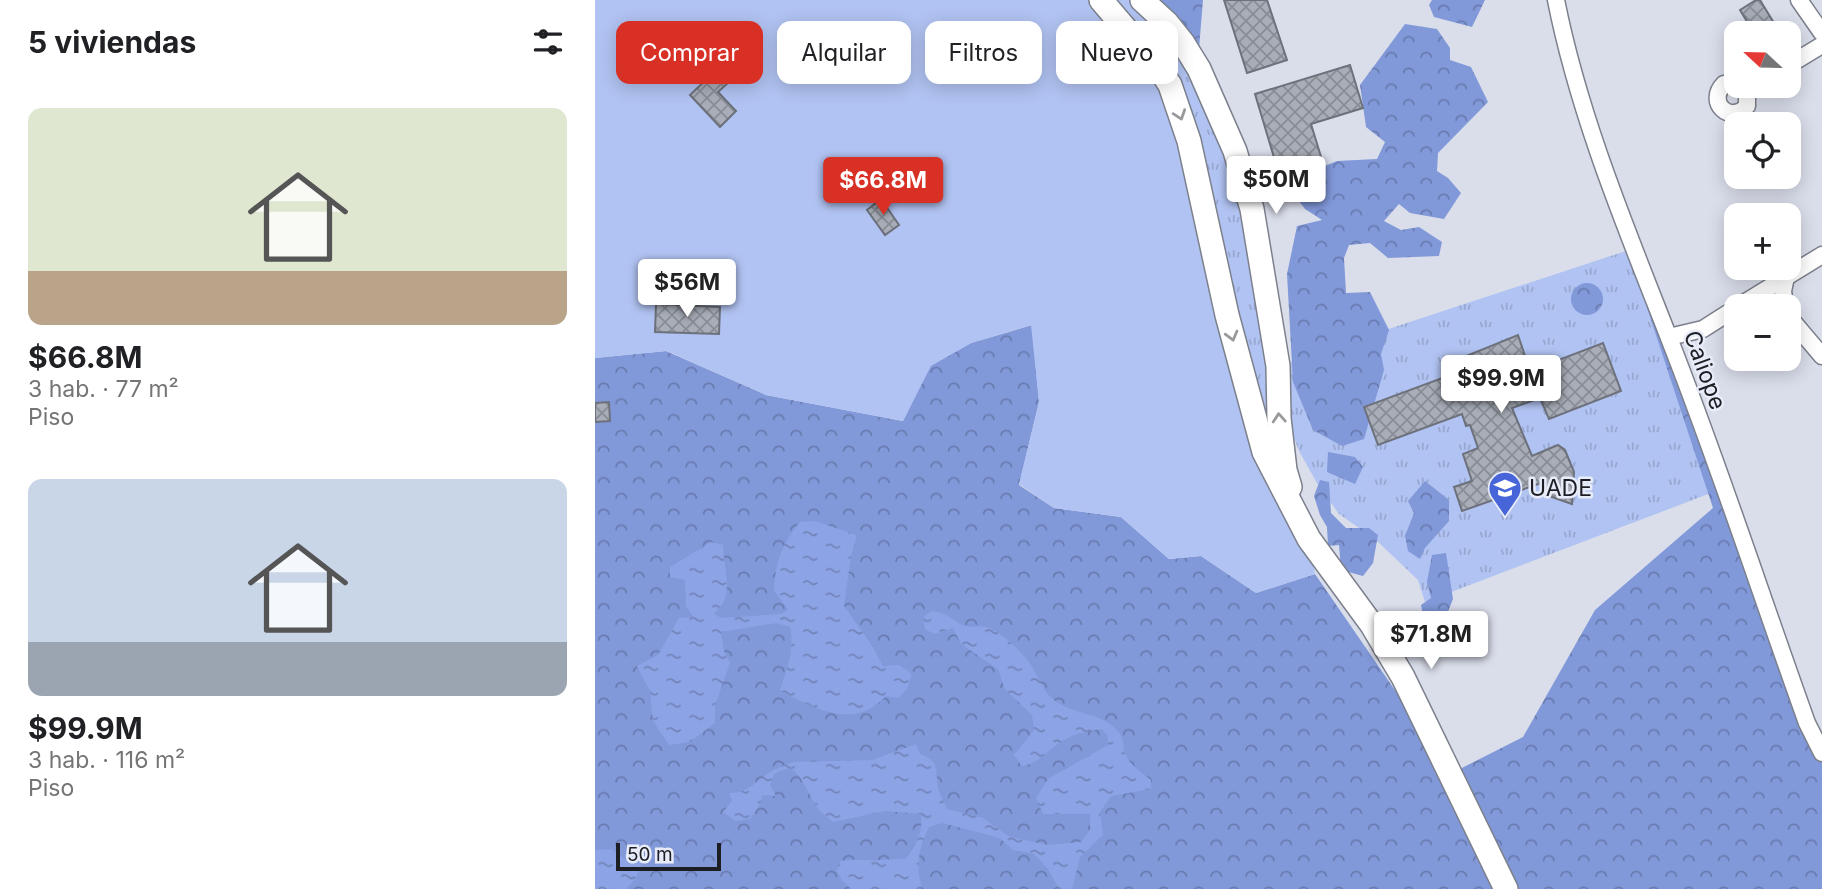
<!DOCTYPE html>
<html lang="es">
<meta charset="utf-8">
<style>
:root{--surface:#fff;--page:#f6f6f6;--text:#202124;--muted:#757577;--accent:#d93025}
body{margin:0;font-family:Inter,sans-serif;background:var(--page);color:var(--text);height:100vh;display:flex;flex-direction:column;font-size:26px;white-space:nowrap}
*{box-sizing:border-box;margin:0}
p{font-size:23px;color:var(--muted)}
.icon{flex:none;width:38px;height:38px;fill:none;stroke:currentColor;stroke-width:2;stroke-linecap:round;stroke-linejoin:round}
.map{position:relative;flex:1;overflow:hidden}
.panel{display:flex;flex-direction:column;background:var(--surface);width:595px}
.panel>*{flex:none}
.banner{position:absolute;left:21px;top:21px;width:665px;height:63px;display:flex;gap:14px}
.needle{width:46px;rotate:292deg}
.buttons{position:absolute;left:1129px;top:21px;display:grid;gap:14px}
.buttons a{display:grid;place-items:center;width:77px;height:77px;border-radius:14px;background:var(--surface);box-shadow:0 4px 18px #0003;font-size:35px}
.scale{position:absolute;left:21px;bottom:18px;width:105px;box-sizing:border-box;padding-left:7px;border:4px solid #1d1e23;border-top:0;font-size:19px;line-height:24px;white-space:nowrap;color:#1d1e23;-webkit-text-stroke:5px #e7ecf8;paint-order:stroke}
.price{position:absolute;translate:-50% -60px;padding:0 16px;border-radius:7px;background:#fff;color:#222;font-size:23px;line-height:46px;filter:drop-shadow(0 2px 4px #0008)}
.price::after{content:'';position:absolute;left:50%;top:42px;width:21px;height:16px;margin-left:-10px;background:inherit;clip-path:polygon(0 0,100% 0,50% 100%)}
.price.on{background:var(--accent);color:#fff}
ul{padding:0;list-style:none}
li{display:grid;align-content:center;gap:14px;height:371px;padding:0 28px}
li span{display:grid;place-items:center;height:217px;border-radius:14px;color:#555}
li>.icon{margin-inline-start:auto}
span .icon{width:126px;height:126px;fill:#fffc;stroke-width:1}
li b{font-size:30px}
h2{display:flex;justify-content:space-between;align-items:center;height:84px;padding:0 28px;font-size:30px}
.chip{padding:0 24px;border-radius:14px;background:var(--surface);box-shadow:0 4px 18px #0003;font-size:24px;line-height:63px}
.chip.on{background:var(--accent);color:#fff}
main{display:flex;flex:1;min-height:0}
.map>svg:first-child{display:block}
.grass{fill:url(#grass-tufts)}
.forest{fill:url(#forest-crowns)}
.garden{fill:#b1c3f2}
.water{fill:url(#water-ripples)}
.building{fill:url(#building-cross-hatch);stroke:#6d717c;stroke-width:2}
.lines{fill:none;stroke-linecap:round;stroke-linejoin:round}
.street-casing{stroke:#7c808c;stroke-width:19}
.secondary-casing{stroke:#7c808c;stroke-width:26}
.street{stroke:#fff;stroke-width:16}
.secondary{stroke:#fff;stroke-width:23}
.oneway{stroke:#999a9c}
.labels{text-anchor:middle;stroke-width:5;stroke-linejoin:round;paint-order:stroke}
.street-label{font-size:23px;fill:#1d1e23;stroke:#e7ecf8}
.poi-label{font-size:23px;fill:#1d1e23;stroke:#e7ecf8;text-anchor:start}
</style>
<main>
<section class="panel">
<h2>5 viviendas<svg class="icon" aria-label="filters" viewBox="0 0 24 24"><path d="M4 7h16M4 17h16"/><circle cx="9" cy="7" r="2"/><circle cx="15" cy="17" r="2"/></svg></h2>
<ul>
<li><span style="background:linear-gradient(#dfe7d0 75%,#b9a48a 0)"><svg class="icon" aria-label="home" viewBox="0 0 24 24"><path d="M3 11l9-7 9 7M6 9v11h12V9"/></svg></span><div><b>$66.8M</b><p>3 hab. · 77 m²</p><p>Piso</p></div></li>
<li><span style="background:linear-gradient(#c9d6e8 75%,#9aa5b1 0)"><svg class="icon" aria-label="home" viewBox="0 0 24 24"><path d="M3 11l9-7 9 7M6 9v11h12V9"/></svg></span><div><b>$99.9M</b><p>3 hab. · 116 m²</p><p>Piso</p></div></li>
</ul>
</section>
<div class="map">
<svg width="1227" height="889" viewBox="0 0 1227 889">
<defs>
<pattern id="grass-tufts" width="24" height="20" patternUnits="userSpaceOnUse" patternTransform="scale(1.75)"><rect width="24" height="20" fill="#b1c3f2"/><path d="M3 7l-1-3M5 7V3M7 7l1-3M15 17l-1-3M17 17v-4M19 17l1-3" fill="none" stroke="#98a7cf"/></pattern>
<pattern id="forest-crowns" width="20" height="18" patternUnits="userSpaceOnUse" patternTransform="scale(1.75)"><rect width="20" height="18" fill="#8198d9"/><path d="M2 6a3 3 0 1 1 6 0M12 15a3 3 0 1 1 6 0" fill="none" stroke="#697bb0"/></pattern>
<pattern id="water-ripples" width="26" height="14" patternUnits="userSpaceOnUse" patternTransform="scale(1.75)"><rect width="26" height="14" fill="#8ca3e5"/><path d="M2 4q2-2 4 0t4 0M15 11q2-2 4 0t4 0" fill="none" stroke="#7284b9"/></pattern>
<pattern id="building-cross-hatch" width="8" height="8" patternUnits="userSpaceOnUse" patternTransform="scale(1.75)"><rect width="8" height="8" fill="#a8adb8"/><path d="M0 0l8 8M0 8l8-8" fill="none" stroke="#888c95"/></pattern>
</defs>
<rect width="100%" height="100%" fill="#dadeeb"/>
<!-- grass -->
<polygon class="grass" points="506,0 547,0 604,69 693,365 704,354 751,343 1040,248 1129,488 830,602 823,580 780,539 744,514 723,485 704,451 692,419 686,489"/>
<!-- forest -->
<g class="forest">
<path d="M560 0H608L604 49 587 58C565 42 566 25 560 0Z"/>
<polygon points="837,0 890,0 877,27 839,17 834,5"/>
<polygon points="810,24 842,29 855,48 855,60 876,67 893,102 843,153 842,171 853,178 866,193 849,219 815,213 804,204 789,221 806,230 824,227 847,242 844,256 793,258 775,243 754,245 749,258 751,293 775,292 794,330 786,354 789,370 769,439 747,446 718,430 698,382 692,274 702,226 727,220 710,209 701,197 713,173 742,161 782,159 790,142 771,127 765,85"/>
<polygon points="1033,250 1227,752 1227,889 0,889 0,358 71,351 171,395 308,421 335,366 376,343 437,325 444,402 424,485 459,508 526,517 574,559 606,556 661,593 720,574 857,773 928,737 1000,610 1118,508"/>
<circle cx="992" cy="299" r="16"/>
<polygon points="733,452 760,457 768,467 760,484 732,472"/>
<polygon points="725,480 734,482 736,513 751,528 774,528 783,535 778,563 768,576 746,570 744,545 733,546 732,527 725,515 719,496"/>
<polygon points="830,481 854,500 854,521 830,548 825,559 813,551 810,536 819,513 813,501"/>
<polygon points="851,553 858,599 846,629 836,629 829,620 826,605 836,598 832,582 837,555"/>
</g>
<!-- garden -->
<polygon class="garden" points="0,0 503,0 563,68 686,489 714,539 720,574 661,593 606,556 574,559 526,517 459,508 424,484 444,402 436,325 376,343 336,366 308,421 171,395 72,351 0,358"/>
<!-- water -->
<g class="water">
<path d="M220 521 262 535 256 556 249 606 276 644 288 666 304 665 317 674 312 689 303 698 292 696C286 700 281 706 274 709 248 724 209 704 185 690 192 669 200 649 195 627L182 623 126 632 129 651 135 663 120 705V723L95 742 74 745 58 721 55 691 42 666 63 655 84 618 98 617 91 606 90 580 75 577V567L116 542 128 545C128 561 136 587 129 601 127 605 122 610 119 614L126 618 186 614 193 610 179 590C181 561 186 545 205 522Z"/>
<path d="M337 611C356 614 357 621 370 626 377 628 385 625 391 627 407 632 423 649 433 661 443 673 446 690 459 700 479 716 509 711 525 734 529 739 528 748 530 754 535 765 547 773 556 780V789L516 796 505 812 508 835 485 857 477 889H464L453 869 439 854 418 850 406 839 394 835 347 823 334 827C324 847 320 866 327 887L325 889H256L247 880 242 871 245 861C256 859 264 860 275 860 287 861 298 858 310 859 322 847 328 830 326 814L290 811 238 822C234 818 229 815 225 811 216 801 207 772 195 769 190 768 184 772 179 774L175 785 181 796 167 795 166 802 155 819 141 821 128 812 137 801 134 793C152 793 158 784 171 775 179 769 189 765 198 762L277 760 321 744 325 754C345 761 340 770 343 787 344 794 349 802 352 809L388 818 413 836 434 841 453 845 486 842 495 830V814H448L441 798 453 779 513 745V736L507 729C493 731 481 733 469 740 454 748 446 763 427 766L419 755 439 730 437 715 410 689 403 669 366 644 358 628 339 634 330 629 328 617Z"/>
<path d="M17 849C27 858 33 862 47 862L41 878 31 889H0V850Z"/>
</g>
<!-- building -->
<g class="building">
<polygon points="629,0 672,0 692,60 652,73"/>
<polygon points="1161,0 1165,0 1185,33 1159,33 1145,10"/>
<polygon points="134,58 146,71 123,92 141,111 125,127 95,95"/>
<polygon points="755,65 768,108 716,124 727,160 684,174 660,94"/>
<polygon points="286,199 304,225 290,235 272,210"/>
<polygon points="61,304 125,307 124,334 60,332"/>
<polygon points="923,335 935,371 1008,343 1026,391 954,419 945,398 917,408 937,456 963,445 970,450 979,472 977,504 951,495 946,483 867,511 859,487 877,481 868,454 883,448 875,425 871,426 867,414 783,445 769,407 853,376 849,365"/>
<polygon points="14,402 15,421 0,422 0,403"/>
</g>
<g class="lines">
<defs>
<g id="street">
<path d="M961 0C984 116 1031 228 1074 338 1124 465 1166 595 1212 723L1227 753"/>
<polyline points="1204,0 1227,33"/>
<polyline points="1194,65 1227,45"/>
<path d="M1141 83 1129 84C1111 102 1135 125 1152 106V91L1148 86"/>
<polyline points="1144,306 1227,255"/>
<polyline points="1190,306 1188,291 1191,277"/>
<polyline points="1194,317 1227,356"/>
<polyline points="1074,337 1108,329 1141,308"/>
</g>
<g id="secondary">
<polyline points="506,0 564,68 575,85 594,141 632,315 669,452 714,539 777,625 808,677 911,889"/>
<polyline points="547,0 572,23 588,43 604,69 640,151 657,209 683,366 684,418 690,470 695,487"/>
</g>
</defs>
<!-- street casing -->
<use href="#street" class="street-casing"/>
<!-- secondary casing -->
<use href="#secondary" class="secondary-casing"/>
<!-- street -->
<use href="#street" class="street"/>
<!-- secondary -->
<use href="#secondary" class="secondary"/>
</g>
<!-- one-way arrows -->
<defs><path id="oneway-chevron" d="M-2-3.5L2.5 0L-2 3.5" fill="none" stroke-width="1.6" stroke-linecap="round" stroke-linejoin="round" transform="scale(1.75)"/></defs>
<g class="oneway">
<use href="#oneway-chevron" transform="translate(585 115) rotate(71)"/>
<use href="#oneway-chevron" transform="translate(637 336) rotate(75)"/>
<use href="#oneway-chevron" transform="translate(684 418) rotate(-94)"/>
</g>
<!-- icons -->
<defs>
<symbol id="university-pin" viewBox="-11 -11 22 30"><path d="M0 17L-7.5 6A9.5 9.5 0 1 1 7.5 6Z" fill="#4765d9" stroke="#e7ecf8"/><path d="M0-5L7-2L0 1L-7-2ZM-4 1L0 2.5L4 1V4Q0 6-4 4Z" fill="#fff"/></symbol>
</defs>
<g fill-rule="evenodd">
<use href="#university-pin" x="891" y="469" width="38" height="52"/>
</g>
<g class="labels">
<!-- street labels -->
<g class="street-label">
<text transform="translate(1110 370) rotate(70)" y="8">Caliope</text>
</g>
<!-- poi labels -->
<g class="poi-label">
<text x="934" y="496">UADE</text>
</g>
</g>
</svg>
<div class="buttons">
<a><svg class="needle" viewBox="-14 -14 28 28"><path d="M0-13l5 13h-10z" fill="#e53935"/><path d="M0 13l5-13h-10z" fill="#757577"/></svg></a>
<a><svg class="icon" aria-label="locate" viewBox="0 0 24 24"><circle cx="12" cy="12" r="6"/><path d="M12 2v4M12 18v4M2 12h4M18 12h4"/></svg></a>
<a>+</a>
<a>−</a>
</div>
<div class="scale">50 m</div>
<b class="price" style="left:681px;top:216px">$50M</b>
<b class="price on" style="left:288px;top:217px">$66.8M</b>
<b class="price" style="left:92px;top:319px">$56M</b>
<b class="price" style="left:906px;top:415px">$99.9M</b>
<b class="price" style="left:836px;top:671px">$71.8M</b>
<div class="banner">
<a class="chip on">Comprar</a>
<a class="chip">Alquilar</a>
<a class="chip">Filtros</a>
<a class="chip">Nuevo</a>
</div>
</div>
</main>
